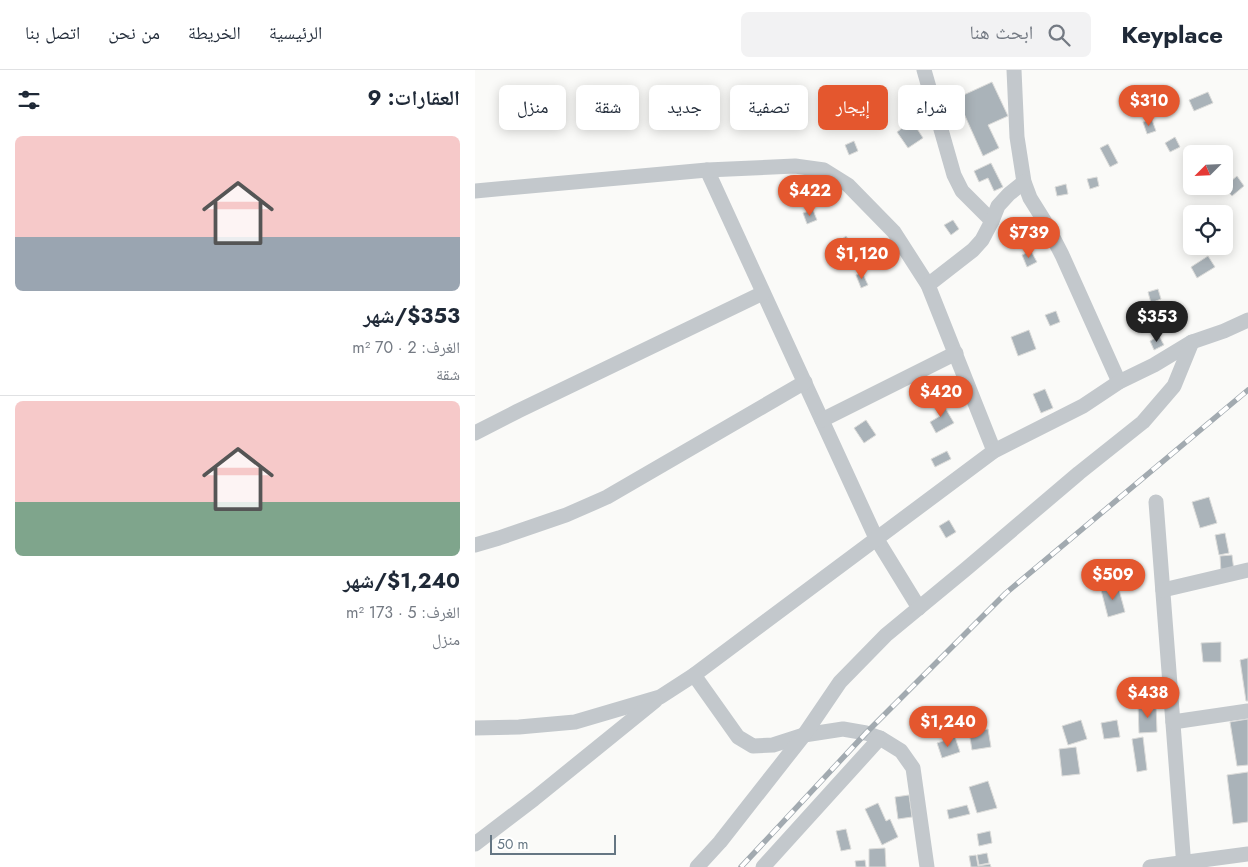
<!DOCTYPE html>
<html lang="ar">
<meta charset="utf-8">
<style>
:root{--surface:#fff;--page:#f2f2f3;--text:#1f2937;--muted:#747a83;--line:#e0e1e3;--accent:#e4572e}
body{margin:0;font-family:Jost,"Noto Naskh Arabic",sans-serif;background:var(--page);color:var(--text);direction:rtl;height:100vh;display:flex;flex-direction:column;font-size:19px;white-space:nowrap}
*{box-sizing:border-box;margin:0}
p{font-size:16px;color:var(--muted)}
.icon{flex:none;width:28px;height:28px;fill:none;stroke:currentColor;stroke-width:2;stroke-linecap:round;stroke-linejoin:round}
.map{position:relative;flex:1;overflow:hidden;direction:ltr}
.side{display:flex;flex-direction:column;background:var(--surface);width:475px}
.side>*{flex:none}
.banner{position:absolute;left:15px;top:15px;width:475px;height:45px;direction:rtl;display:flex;gap:10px}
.needle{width:32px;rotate:246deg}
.fabs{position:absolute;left:708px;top:75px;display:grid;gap:10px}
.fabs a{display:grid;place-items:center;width:50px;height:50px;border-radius:8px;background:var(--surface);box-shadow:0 2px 12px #0003;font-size:25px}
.scale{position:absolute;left:15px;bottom:12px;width:126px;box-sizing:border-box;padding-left:5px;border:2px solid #657683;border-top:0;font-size:14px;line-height:18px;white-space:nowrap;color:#657683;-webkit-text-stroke:4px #fff;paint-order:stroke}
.price{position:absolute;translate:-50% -42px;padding:0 11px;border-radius:18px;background:var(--accent);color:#fff;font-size:16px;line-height:32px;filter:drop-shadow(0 1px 2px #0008)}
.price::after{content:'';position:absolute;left:50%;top:30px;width:15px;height:11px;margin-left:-8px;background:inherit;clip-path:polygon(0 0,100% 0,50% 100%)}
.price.current{background:#222;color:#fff}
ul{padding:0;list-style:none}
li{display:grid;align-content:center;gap:10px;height:265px;padding:0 15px}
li+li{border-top:1px solid var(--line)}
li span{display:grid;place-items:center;height:155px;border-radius:8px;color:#555}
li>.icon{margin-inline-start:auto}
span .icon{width:90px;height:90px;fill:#fffc;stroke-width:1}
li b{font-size:21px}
h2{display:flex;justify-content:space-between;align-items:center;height:60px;padding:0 15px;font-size:21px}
.chip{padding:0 18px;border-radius:8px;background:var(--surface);box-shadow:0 2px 12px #0003;font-size:18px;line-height:45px}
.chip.current{background:var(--accent);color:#fff}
header{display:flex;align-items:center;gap:30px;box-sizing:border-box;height:70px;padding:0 25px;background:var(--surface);border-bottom:1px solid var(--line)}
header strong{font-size:24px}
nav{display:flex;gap:28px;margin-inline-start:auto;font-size:18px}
.search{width:350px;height:45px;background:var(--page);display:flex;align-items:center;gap:12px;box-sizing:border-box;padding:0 18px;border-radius:8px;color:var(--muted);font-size:19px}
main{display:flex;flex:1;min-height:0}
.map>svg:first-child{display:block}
.building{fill:#aab3b9;stroke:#dcdcda}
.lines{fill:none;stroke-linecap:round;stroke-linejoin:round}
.minor{stroke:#c3c8cc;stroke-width:15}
.rail-casing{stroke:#a2aab0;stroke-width:5.5}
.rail{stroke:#fff;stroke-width:4;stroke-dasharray:11;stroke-linecap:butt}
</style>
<header>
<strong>Keyplace</strong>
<div class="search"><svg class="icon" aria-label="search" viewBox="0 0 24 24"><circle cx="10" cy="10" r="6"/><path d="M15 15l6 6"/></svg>ابحث هنا</div>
<nav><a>الرئيسية</a><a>الخريطة</a><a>من نحن</a><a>اتصل بنا</a></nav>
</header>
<main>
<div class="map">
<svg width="773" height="797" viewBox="0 0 773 797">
<rect width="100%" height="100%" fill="#fafaf8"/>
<!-- building -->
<g class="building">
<polygon points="517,12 533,46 513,55 524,78 508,86 482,28"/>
<polygon points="733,22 738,33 719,41 714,30"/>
<polygon points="290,27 292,44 276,47 273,29"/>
<polygon points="677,50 681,61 672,64 668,52"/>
<polygon points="437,51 448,68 433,78 422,62"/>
<polygon points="700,67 705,77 695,82 690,73"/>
<polygon points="379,71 383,81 374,85 370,75"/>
<polygon points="633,74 643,93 635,97 625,78"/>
<polygon points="516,93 528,117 519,121 513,108 504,112 499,101"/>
<polygon points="762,106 769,116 757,126 749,117"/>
<polygon points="622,107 624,116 615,119 612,109"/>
<polygon points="591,114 593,124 582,126 580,117"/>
<polygon points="338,140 342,150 332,154 328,143"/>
<polygon points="478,150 484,159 476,165 469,155"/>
<polygon points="371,166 380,179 371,185 362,173"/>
<polygon points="556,181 562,192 552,197 547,185"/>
<polygon points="733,186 740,197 722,208 716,197"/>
<polygon points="387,202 393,215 386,218 381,205"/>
<polygon points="683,219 686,229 676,233 673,222"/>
<polygon points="581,241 585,252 575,256 570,245"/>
<polygon points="554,260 561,279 543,286 536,267"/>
<polygon points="684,266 689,275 679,280 675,271"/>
<polygon points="570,319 578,338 566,343 558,324"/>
<polygon points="465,329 479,353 461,363 455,352 465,346 458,334"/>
<polygon points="391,350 401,365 389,373 379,358"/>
<polygon points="472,381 476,389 460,397 456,389"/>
<polygon points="734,427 742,453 725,458 717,432"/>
<polygon points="474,450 481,462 471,468 464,456"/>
<polygon points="750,463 754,483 744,485 740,465"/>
<polygon points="757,485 759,501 746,502 745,486"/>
<polygon points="643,516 650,542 633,547 626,520"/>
<polygon points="746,572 746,592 728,592 726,573"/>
<polygon points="773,588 773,631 771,631 765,590"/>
<polygon points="681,634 682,662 664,663 663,635"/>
<polygon points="773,649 773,695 762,696 755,652"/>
<polygon points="606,650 612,669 593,675 587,656"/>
<polygon points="642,650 645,667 629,669 626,653"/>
<polygon points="513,659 516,677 497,680 494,662"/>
<polygon points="480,667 485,682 467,688 462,673"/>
<polygon points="668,667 672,700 662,702 657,669"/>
<polygon points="601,677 605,704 587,706 584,679"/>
<polygon points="773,702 773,752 758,754 752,705"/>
<polygon points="513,711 522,738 502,743 494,717"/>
<polygon points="434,725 437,747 423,749 420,727"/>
<polygon points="403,733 411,751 415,749 423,767 407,775 390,739"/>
<polygon points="492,735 495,744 474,749 472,740"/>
<polygon points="371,759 376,779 366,781 361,761"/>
<polygon points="515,761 517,773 504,776 502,764"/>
<polygon points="410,778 411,797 394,797 394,779"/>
<polygon points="512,783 514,793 504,795 502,785"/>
<polygon points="501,785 503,796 515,794 516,797 496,797 494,786"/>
<polygon points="390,790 391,797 381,797 380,791"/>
</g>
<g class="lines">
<!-- minor -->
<g class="minor">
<polyline points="449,0 479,105 487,121 517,151"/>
<polyline points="539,0 542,67 549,112 555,128 570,152 587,185 644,312"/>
<polyline points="232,100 401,468 444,538"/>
<polyline points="0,121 232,100 320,96 349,100 373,115 419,162 453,215 519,381"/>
<polyline points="453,215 498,180 507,170 517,151 523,136 534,124 549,112"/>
<polyline points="347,350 481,283"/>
<polyline points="0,363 43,341 288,223"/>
<polyline points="681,432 709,797"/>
<polyline points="0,475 24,468 91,445 132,427 330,312"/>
<polyline points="688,520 773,500"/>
<polyline points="219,605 263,667 278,676 298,675 329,665 368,659 391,663 405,668 426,681 438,698 452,797"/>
<polyline points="698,652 773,641"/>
<polyline points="0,658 44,657 100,652 185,627 219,605 519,381 608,336 644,312 679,295 717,272 749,261 773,250"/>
<polyline points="0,774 59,729 180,631"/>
<polyline points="222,797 245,772 329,665 365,612 411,565 491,499 604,403 668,352 699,316 717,272"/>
<polyline points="288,797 405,668"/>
<polyline points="675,797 773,784"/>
</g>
<defs>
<polyline id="rail" points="266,797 391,663 531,523 773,320"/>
</defs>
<!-- rail casing -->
<use href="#rail" class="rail-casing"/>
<!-- rail -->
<use href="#rail" class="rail"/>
</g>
</svg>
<div class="fabs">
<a><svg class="needle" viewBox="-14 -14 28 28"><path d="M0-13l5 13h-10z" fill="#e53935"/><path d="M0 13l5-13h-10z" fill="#747a83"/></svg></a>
<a><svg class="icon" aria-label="locate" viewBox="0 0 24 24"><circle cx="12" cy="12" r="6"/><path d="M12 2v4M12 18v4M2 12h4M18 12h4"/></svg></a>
</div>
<div class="scale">50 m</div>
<b class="price" style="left:674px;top:57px">$310</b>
<b class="price" style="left:335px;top:147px">$422</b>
<b class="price" style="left:554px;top:189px">$739</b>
<b class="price" style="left:387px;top:210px">$1,120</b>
<b class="price current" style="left:682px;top:273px">$353</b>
<b class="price" style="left:466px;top:348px">$420</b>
<b class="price" style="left:638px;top:531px">$509</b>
<b class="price" style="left:673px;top:649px">$438</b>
<b class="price" style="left:473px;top:678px">$1,240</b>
<div class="banner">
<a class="chip">شراء</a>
<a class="chip current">إيجار</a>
<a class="chip">تصفية</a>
<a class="chip">جديد</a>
<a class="chip">شقة</a>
<a class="chip">منزل</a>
</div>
</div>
<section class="side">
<h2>العقارات: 9<svg class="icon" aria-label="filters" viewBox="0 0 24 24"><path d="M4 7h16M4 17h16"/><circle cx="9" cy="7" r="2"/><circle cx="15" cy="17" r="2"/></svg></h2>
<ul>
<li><span style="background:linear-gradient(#f6c9c9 65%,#9aa5b1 0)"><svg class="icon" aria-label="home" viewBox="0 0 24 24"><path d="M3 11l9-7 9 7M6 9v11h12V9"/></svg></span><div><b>$353/شهر</b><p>الغرف: 2 · 70 m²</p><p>شقة</p></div></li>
<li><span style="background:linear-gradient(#f6c9c9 65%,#7fa58c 0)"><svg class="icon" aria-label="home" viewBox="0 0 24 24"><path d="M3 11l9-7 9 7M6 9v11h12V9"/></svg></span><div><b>$1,240/شهر</b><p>الغرف: 5 · 173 m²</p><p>منزل</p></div></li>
</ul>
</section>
</main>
